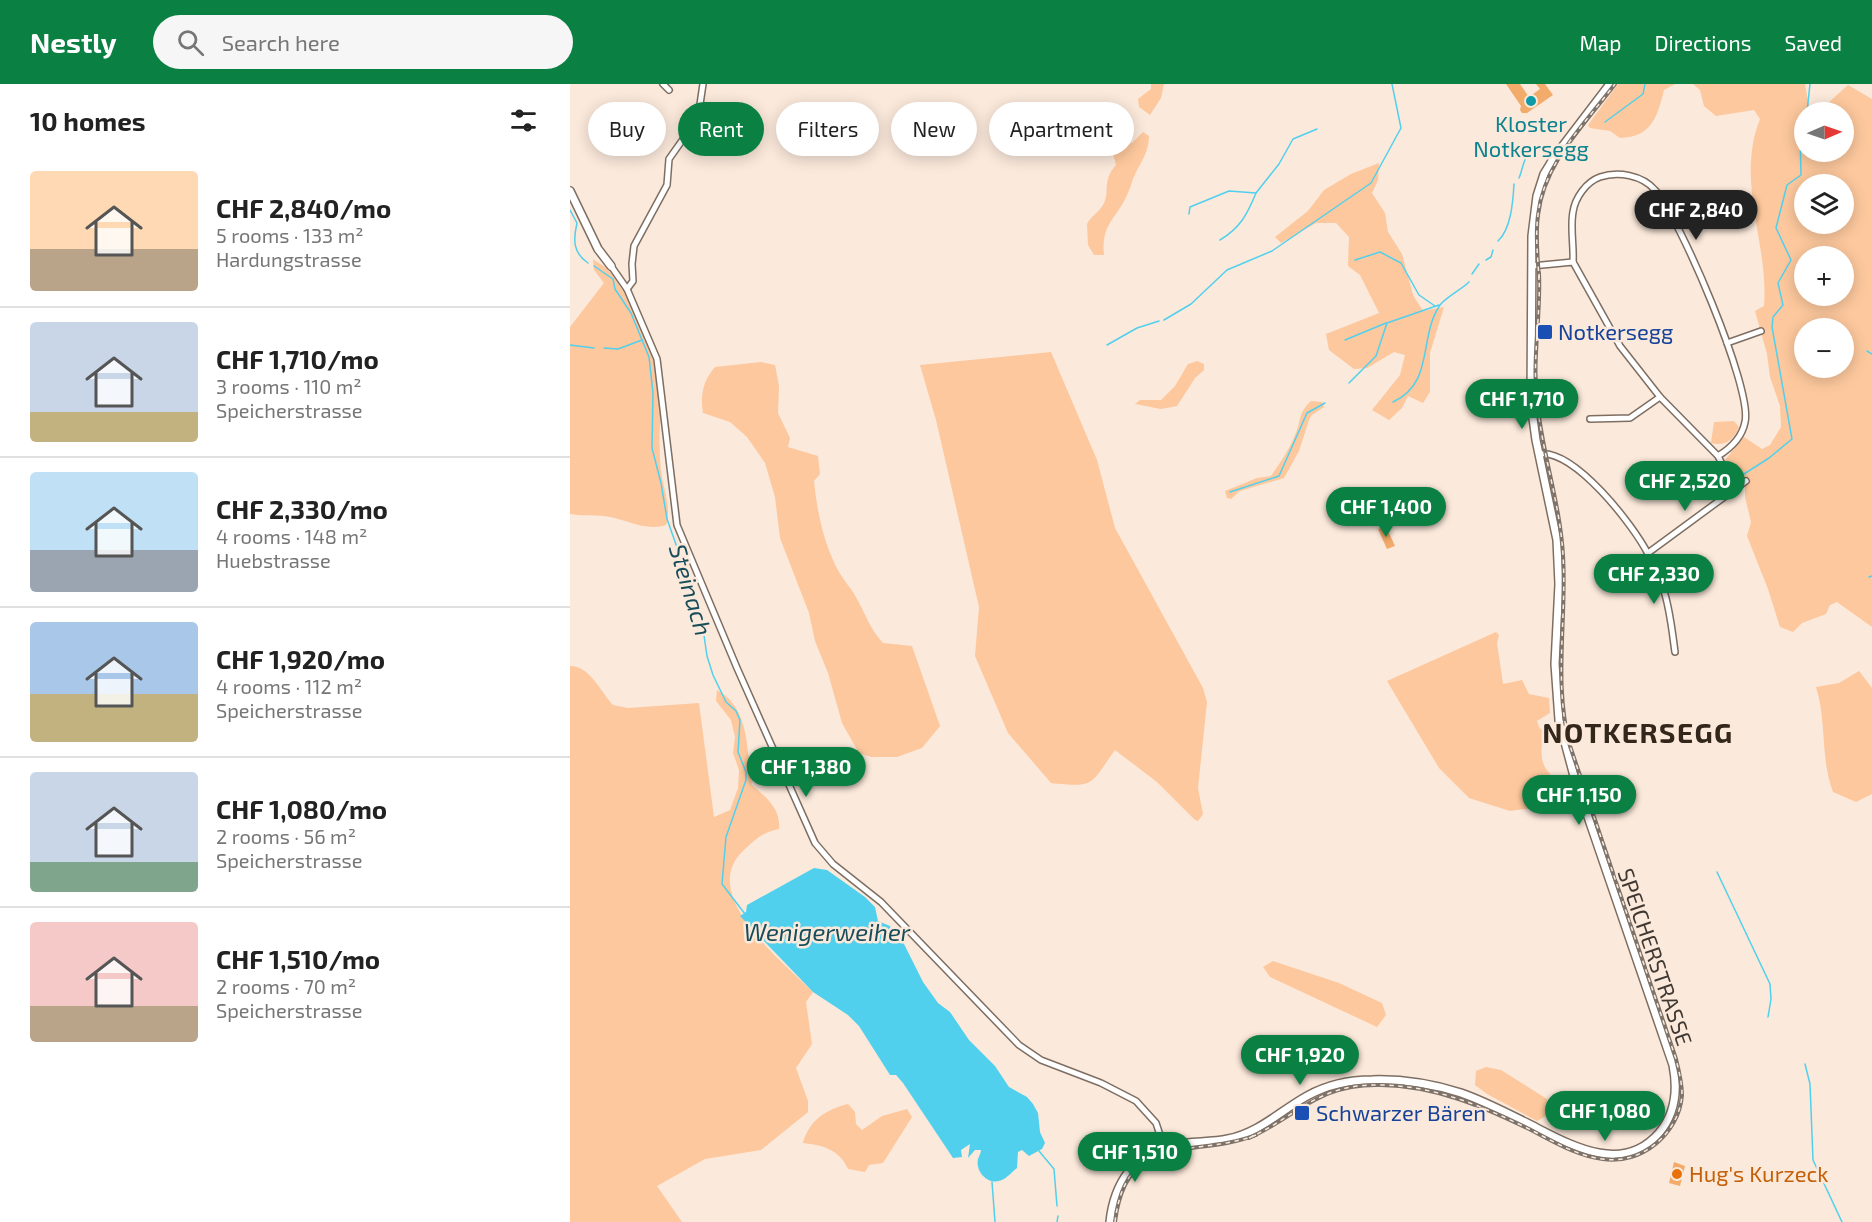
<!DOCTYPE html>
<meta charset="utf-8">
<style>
:root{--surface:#fff;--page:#f6f6f6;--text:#222;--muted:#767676;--line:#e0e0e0;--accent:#0b8043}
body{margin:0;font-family:"Exo 2",sans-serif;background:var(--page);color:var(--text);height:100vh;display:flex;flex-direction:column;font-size:22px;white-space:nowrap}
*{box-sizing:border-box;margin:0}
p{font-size:20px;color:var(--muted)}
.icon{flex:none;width:33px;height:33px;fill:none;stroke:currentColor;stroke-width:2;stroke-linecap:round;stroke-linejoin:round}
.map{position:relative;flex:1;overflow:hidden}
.sheet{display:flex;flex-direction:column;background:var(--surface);width:570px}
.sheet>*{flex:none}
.banner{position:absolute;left:18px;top:18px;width:570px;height:54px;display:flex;gap:12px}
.needle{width:39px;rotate:88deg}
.fabs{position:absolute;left:1224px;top:18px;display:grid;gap:12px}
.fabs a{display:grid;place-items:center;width:60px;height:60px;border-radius:50%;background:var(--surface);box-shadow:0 3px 15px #0003;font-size:30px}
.price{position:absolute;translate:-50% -51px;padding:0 14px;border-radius:21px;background:var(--accent);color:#fff;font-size:20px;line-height:39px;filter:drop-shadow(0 2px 3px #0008)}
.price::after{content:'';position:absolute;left:50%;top:36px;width:18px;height:14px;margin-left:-9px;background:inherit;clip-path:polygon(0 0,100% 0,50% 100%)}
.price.on{background:#222;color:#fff}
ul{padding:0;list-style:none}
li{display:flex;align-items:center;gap:18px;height:150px;padding:0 30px}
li+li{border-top:2px solid var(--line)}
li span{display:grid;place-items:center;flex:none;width:168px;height:120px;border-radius:6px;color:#555}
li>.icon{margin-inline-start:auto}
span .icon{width:72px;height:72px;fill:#fffc;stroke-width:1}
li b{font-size:26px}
h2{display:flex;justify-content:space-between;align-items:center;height:72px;padding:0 30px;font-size:26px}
.tag{padding:0 21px;border-radius:27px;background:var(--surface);box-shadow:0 3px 15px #0003;font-size:21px;line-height:54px}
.tag.on{background:var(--accent);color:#fff}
header{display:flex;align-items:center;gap:36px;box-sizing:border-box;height:84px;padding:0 30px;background:var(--accent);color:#fff}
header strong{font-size:28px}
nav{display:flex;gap:33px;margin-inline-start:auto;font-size:21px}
.search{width:420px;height:54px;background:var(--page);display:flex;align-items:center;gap:15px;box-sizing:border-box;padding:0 21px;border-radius:33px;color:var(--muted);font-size:22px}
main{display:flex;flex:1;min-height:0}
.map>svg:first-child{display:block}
.green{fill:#fdc89d;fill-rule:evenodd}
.water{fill:#51d0ed}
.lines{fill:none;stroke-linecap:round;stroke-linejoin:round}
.stream{stroke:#51d0ed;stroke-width:1.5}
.building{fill:#f2ab6a}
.street-casing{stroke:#7e6e62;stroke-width:8}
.secondary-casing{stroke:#7e6e62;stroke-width:10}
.street{stroke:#fff;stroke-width:5}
.secondary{stroke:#fff;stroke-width:7}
.rail-casing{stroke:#7d736a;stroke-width:4}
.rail{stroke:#fbe9db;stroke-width:1.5;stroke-dasharray:4.5;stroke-linecap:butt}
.culture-dot{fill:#0f9aa8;stroke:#fbe9db;stroke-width:2}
.transit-dot{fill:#1a4fb4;stroke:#fbe9db;stroke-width:2}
.food-dot{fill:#e8710a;stroke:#fbe9db;stroke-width:2}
.labels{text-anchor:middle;stroke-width:5;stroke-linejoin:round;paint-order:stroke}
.culture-label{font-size:22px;fill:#0d838f;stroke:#fbe9db}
.transit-label{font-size:22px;fill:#164399;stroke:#fbe9db;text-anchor:start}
.street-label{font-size:22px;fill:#403933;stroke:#fbe9db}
.food-label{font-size:22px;fill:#c56008;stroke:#fbe9db;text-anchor:start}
.water-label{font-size:24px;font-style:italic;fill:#174d5a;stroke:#fbe9db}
.district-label{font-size:28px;font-weight:bold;letter-spacing:1.5px;fill:#33261b;stroke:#fbe9db}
</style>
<header>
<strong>Nestly</strong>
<div class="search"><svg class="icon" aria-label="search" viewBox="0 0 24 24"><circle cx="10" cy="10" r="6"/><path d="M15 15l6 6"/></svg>Search here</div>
<nav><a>Map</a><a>Directions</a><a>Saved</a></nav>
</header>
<main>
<section class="sheet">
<h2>10 homes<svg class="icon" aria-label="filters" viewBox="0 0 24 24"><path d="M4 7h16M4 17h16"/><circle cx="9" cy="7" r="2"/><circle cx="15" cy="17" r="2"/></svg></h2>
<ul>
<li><span style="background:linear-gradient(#ffd9b3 65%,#b9a48a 0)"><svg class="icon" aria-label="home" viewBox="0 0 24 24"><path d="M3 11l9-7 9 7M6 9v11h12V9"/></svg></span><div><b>CHF 2,840/mo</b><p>5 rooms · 133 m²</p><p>Hardungstrasse</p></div></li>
<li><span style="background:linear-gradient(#c9d6e8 75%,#c2b280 0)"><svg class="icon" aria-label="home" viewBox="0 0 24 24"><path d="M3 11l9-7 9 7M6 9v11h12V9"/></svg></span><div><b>CHF 1,710/mo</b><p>3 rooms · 110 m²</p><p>Speicherstrasse</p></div></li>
<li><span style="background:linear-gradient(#bfe0f5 65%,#9aa5b1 0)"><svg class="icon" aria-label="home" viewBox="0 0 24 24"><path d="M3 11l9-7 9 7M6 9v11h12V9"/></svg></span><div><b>CHF 2,330/mo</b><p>4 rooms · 148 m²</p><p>Huebstrasse</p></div></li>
<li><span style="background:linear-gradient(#a9c7e8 60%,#c2b280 0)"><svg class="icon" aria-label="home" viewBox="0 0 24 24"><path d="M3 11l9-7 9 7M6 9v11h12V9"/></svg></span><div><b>CHF 1,920/mo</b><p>4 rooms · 112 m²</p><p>Speicherstrasse</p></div></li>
<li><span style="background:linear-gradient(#c9d6e8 75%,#7fa58c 0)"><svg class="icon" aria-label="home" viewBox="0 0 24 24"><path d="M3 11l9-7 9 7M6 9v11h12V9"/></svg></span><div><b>CHF 1,080/mo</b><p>2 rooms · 56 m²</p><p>Speicherstrasse</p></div></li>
<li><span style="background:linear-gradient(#f6c9c9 70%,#b9a48a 0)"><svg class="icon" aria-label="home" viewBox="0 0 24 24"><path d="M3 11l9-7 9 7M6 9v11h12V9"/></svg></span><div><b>CHF 1,510/mo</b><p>2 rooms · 70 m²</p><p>Speicherstrasse</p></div></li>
</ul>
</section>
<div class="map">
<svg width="1302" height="1138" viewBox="0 0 1302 1138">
<rect width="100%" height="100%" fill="#fbe9db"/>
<!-- green -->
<g class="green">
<polygon points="581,0 594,0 591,14 580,31 569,23 568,15 581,5"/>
<path d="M1048 0H1105L1094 6C1087 33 1082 53 1050 54L1040 47 1020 44 1018 41Z"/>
<path d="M1123 0H1235L1239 22 1257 20 1278 1 1302 15V543L1267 518 1260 521 1256 530 1232 539 1223 548 1210 543 1198 505 1177 452 1181 438 1175 413V394L1163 395 1155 376 1174 353 1192 365 1200 361 1211 343 1210 322 1200 293 1197 270 1185 227 1194 222C1199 158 1165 99 1190 35L1184 26 1146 32 1134 22 1130 6ZM1234 28H1274V68H1234ZM1234 100H1274V140H1234ZM1234 172H1274V212H1234ZM1234 244H1274V284H1234Z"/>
<path d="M573 48 579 52C579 66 572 77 566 88 562 95 561 103 557 111 546 136 531 139 534 171H524L518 161 517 140C521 132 528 129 533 121 541 107 531 98 546 81L543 69 547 62 562 59Z"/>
<polygon points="809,79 808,96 802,109 815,129 818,148 832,170 843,211 853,227 874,223 860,269 860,308 853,319 838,312 832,324 819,336 802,326 830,291 835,271 824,268 797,284 784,285 759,266 756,250 809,229 790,191 778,182 779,153 766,139 746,139 711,159 705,153 738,127 754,106 781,90"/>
<path d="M23 175C28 179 34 181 38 186 63 213 95 290 91 327 89 347 89 366 91 387 93 404 102 424 96 441 74 448 55 434 34 432 23 431 11 432 0 430V243L34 199 24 186Z"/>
<path d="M481 268 527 376 545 444 633 604 637 618 628 704 633 730 628 737 625 736 587 698 545 666C520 700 527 704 481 699L438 649 405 572 409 523 366 336 350 281Z"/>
<polygon points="627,277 634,280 634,286 625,294 607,322 591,325 565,320 570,316 591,316 605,302 618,280"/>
<path d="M191 278 205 281 209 302 208 329 220 354 218 363 248 372 250 390 244 397C247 428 254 461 269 488 274 497 282 505 287 515 297 533 299 543 313 559L342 562 370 642 352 664 327 673H301L289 669 272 639 258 589 245 557 239 529 210 454 205 413 195 379 177 353 160 338 133 329C130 311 133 297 145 283Z"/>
<path d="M741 317 752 318 754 323 742 331 739 336 729 367 714 394 670 407 661 415 657 414 655 407 687 394 701 392C710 379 719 366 725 351 732 336 727 330 741 317Z"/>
<path d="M1164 337 1169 343C1164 356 1154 363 1141 359L1144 338Z"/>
<path d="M926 548 929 551 927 559 933 600 952 596 959 610 979 614 980 629 967 637 970 645 980 646 984 650 980 656 972 659C970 679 974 685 989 699L985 704 975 708 970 723 940 727 899 714 869 684 817 597Z"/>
<path d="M0 582C19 581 31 608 43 621L58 624 129 619 144 733 160 726 168 704 169 686 163 669 165 653 161 636 146 617 147 606C181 625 176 667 182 701 196 713 211 725 209 745 193 748 186 755 174 766 126 810 213 878 243 908L236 918 242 960 226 984 238 1017V1028L191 1066 135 1075 87 1102 112 1138H0Z"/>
<path d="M1289 587 1302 604V710L1286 718 1263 708C1250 674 1257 637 1246 603L1269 599Z"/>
<polygon points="703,877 769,899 812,919 816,931 807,943 700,893 693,883"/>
<polygon points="916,983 931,986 977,1015 976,1032 967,1037 917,1010 905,1001 906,987"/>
<path d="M278 1020 285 1028 286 1040 292 1046 312 1032 337 1025 342 1033 313 1079 299 1081 295 1088 278 1085C270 1066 253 1061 233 1059 239 1036 257 1025 278 1020Z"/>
</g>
<!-- water -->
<path class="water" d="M244 784 257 786 295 813 305 823 308 837 320 842 325 852 333 858 353 898 368 919 380 928 399 956 425 982 439 1003 457 1013 463 1020 468 1029 470 1048 475 1059 472 1065 459 1072 452 1066 448 1068 447 1084C443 1087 437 1094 432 1096 419 1102 405 1088 408 1075 409 1072 411 1069 411 1066H405L398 1074 400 1060 391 1066 392 1073 383 1074 333 999 326 991H320L289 942 278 931 243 908 170 832 176 828 177 821Z"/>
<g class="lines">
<!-- stream -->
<g class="stream">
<polyline points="1237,28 1240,0"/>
<polyline points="1035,38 1073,10 1075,0"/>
<path d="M949 94C953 86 954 64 968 65 972 65 975 67 979 67"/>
<path d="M0 126 7 139C3 156 3 169 18 179"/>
<polyline points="619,130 620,123 659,107 686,109 709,80 723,55 747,45"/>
<path d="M650 156C670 144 677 131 686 109"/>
<path d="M928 157C941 145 943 118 944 100"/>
<polyline points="785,176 810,168 831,179 849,211 865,222"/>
<polyline points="916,176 921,173 923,166"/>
<polyline points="24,182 43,195 45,205 61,229 79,273 83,309 82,364 91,399 97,435 131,531 137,572 143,591 156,618 166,627 170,636 168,668 176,688 176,696 156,753 152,800 175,830"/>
<polyline points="902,190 909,180"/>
<polyline points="594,236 621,220 657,186 702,167 801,99 831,44 822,0"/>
<polyline points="775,256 816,239"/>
<polyline points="0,261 24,264"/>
<polyline points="537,261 567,244 589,237"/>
<polyline points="34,264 48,265 72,256"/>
<polyline points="1297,267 1302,270"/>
<polyline points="779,299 806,272 817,239 869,221"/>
<path d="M823 318C865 299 848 253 870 221 877 212 891 206 899 198"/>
<polyline points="1174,390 1199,374 1222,355 1202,243 1203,233 1213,221 1208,199 1221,176 1206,144 1217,101 1231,91 1230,50 1234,38"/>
<polyline points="660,408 709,392 737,329 755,319"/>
<polyline points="1299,493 1302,492"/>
<polyline points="1147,788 1200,900 1201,915 1198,933"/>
<polyline points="1235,980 1240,1000 1243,1076 1272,1138"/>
<polyline points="469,1067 484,1085 487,1122"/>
<polyline points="422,1098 425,1138"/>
<polyline points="487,1138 488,1132"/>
</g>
</g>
<!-- building -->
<g class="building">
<polygon points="936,0 950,0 959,13 970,5 966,0 975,0 983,11 957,29 952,29 950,26 951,22"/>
<polygon points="816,442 825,462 817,465 808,445"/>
<polygon points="1104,1078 1115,1082 1110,1102 1099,1099"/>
</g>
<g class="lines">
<defs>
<g id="street">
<polyline points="93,0 99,6"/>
<path d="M1003 178C1004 161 1000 144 1003 128 1005 114 1016 98 1030 93 1048 87 1072 91 1085 106 1109 132 1183 305 1175 338 1172 354 1161 364 1148 372"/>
<polyline points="41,182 57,205 87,275 107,441 167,584 245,759 263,780 311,818 449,961 471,976 531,999 566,1017 586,1039 594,1063"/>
<polyline points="962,182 1003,178 1050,262 1090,313 1148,372 1164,404"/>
<polyline points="57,205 63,197 62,180 64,162 97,101 99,75 128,34 133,0"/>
<polyline points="1157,259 1191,247"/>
<polyline points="1020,335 1060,334 1090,313"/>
<path d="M969 370C1004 364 1064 442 1078 470 1084 480 1089 493 1093 504 1100 524 1102 547 1105 568"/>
<polyline points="1078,469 1176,397"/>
</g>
<g id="secondary">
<polyline points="0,107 28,165 41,182"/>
<path d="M540 1138C544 1100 564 1068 604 1061 622 1057 640 1059 658 1055 689 1049 710 1027 737 1012 757 1001 779 996 802 996 832 995 862 1000 891 1009 914 1017 935 1028 957 1039 997 1059 1051 1093 1089 1049 1106 1029 1108 1006 1103 981L1004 692 989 636 985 580 989 500 987 456 966 356 961 320 962 152 967 112 974 90 985 72 1040 0"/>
</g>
</defs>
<!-- street casing -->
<use href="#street" class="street-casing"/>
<!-- secondary casing -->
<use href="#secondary" class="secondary-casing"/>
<!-- street -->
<use href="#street" class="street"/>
<!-- secondary -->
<use href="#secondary" class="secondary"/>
<defs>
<g id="rail">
<path d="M969 196C968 174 965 153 968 131 974 78 1015 40 1045 0"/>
<path d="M679 1054C729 1031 749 999 811 1001 864 1002 910 1021 957 1044 981 1056 1006 1072 1033 1075 1071 1081 1109 1050 1112 1011 1112 999 1109 987 1106 975L1000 662C983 598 997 536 993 471 990 419 972 369 967 317 962 275 971 232 969 189"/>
<path d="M545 1138C556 1045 623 1075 686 1051"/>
</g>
</defs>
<!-- rail casing -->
<use href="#rail" class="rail-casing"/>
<!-- rail -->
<use href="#rail" class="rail"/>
</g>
<!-- markers -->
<circle class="culture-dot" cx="961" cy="17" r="6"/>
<g class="transit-dot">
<rect x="967" y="240" width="16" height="16" rx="3"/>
<rect x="724" y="1021" width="16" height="16" rx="3"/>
</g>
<circle class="food-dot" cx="1107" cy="1090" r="6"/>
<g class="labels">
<!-- culture labels -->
<g class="culture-label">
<text x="961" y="48">Kloster<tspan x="961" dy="25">Notkersegg</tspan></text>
</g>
<!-- transit labels -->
<g class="transit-label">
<text x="988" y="256">Notkersegg</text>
<text x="746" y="1037">Schwarzer Bären</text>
</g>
<!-- street labels -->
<g class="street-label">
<text transform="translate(1085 873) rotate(71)" y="8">SPEICHERSTRASSE</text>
</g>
<!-- food labels -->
<g class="food-label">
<text x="1119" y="1098">Hug's Kurzeck</text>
</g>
<!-- water labels -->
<g class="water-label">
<text transform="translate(120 506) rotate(73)" y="8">Steinach</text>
<text x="257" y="857">Wenigerweiher</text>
</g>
<!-- district labels -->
<g class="district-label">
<text x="1068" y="659">NOTKERSEGG</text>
</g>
</g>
</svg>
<div class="fabs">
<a><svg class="needle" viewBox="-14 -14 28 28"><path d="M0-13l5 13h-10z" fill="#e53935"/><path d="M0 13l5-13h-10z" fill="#767676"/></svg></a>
<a><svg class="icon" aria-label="layers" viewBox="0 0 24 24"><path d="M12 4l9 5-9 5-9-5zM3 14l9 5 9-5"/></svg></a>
<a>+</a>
<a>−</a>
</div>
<b class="price on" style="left:1126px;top:157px">CHF 2,840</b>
<b class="price" style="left:952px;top:346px">CHF 1,710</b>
<b class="price" style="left:1115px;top:428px">CHF 2,520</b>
<b class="price" style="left:816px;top:454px">CHF 1,400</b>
<b class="price" style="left:1084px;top:521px">CHF 2,330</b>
<b class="price" style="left:236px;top:714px">CHF 1,380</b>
<b class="price" style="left:1009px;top:742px">CHF 1,150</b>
<b class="price" style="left:730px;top:1002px">CHF 1,920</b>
<b class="price" style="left:1035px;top:1058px">CHF 1,080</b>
<b class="price" style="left:565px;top:1099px">CHF 1,510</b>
<div class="banner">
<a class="tag">Buy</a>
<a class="tag on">Rent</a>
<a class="tag">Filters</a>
<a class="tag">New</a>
<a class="tag">Apartment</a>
</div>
</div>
</main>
